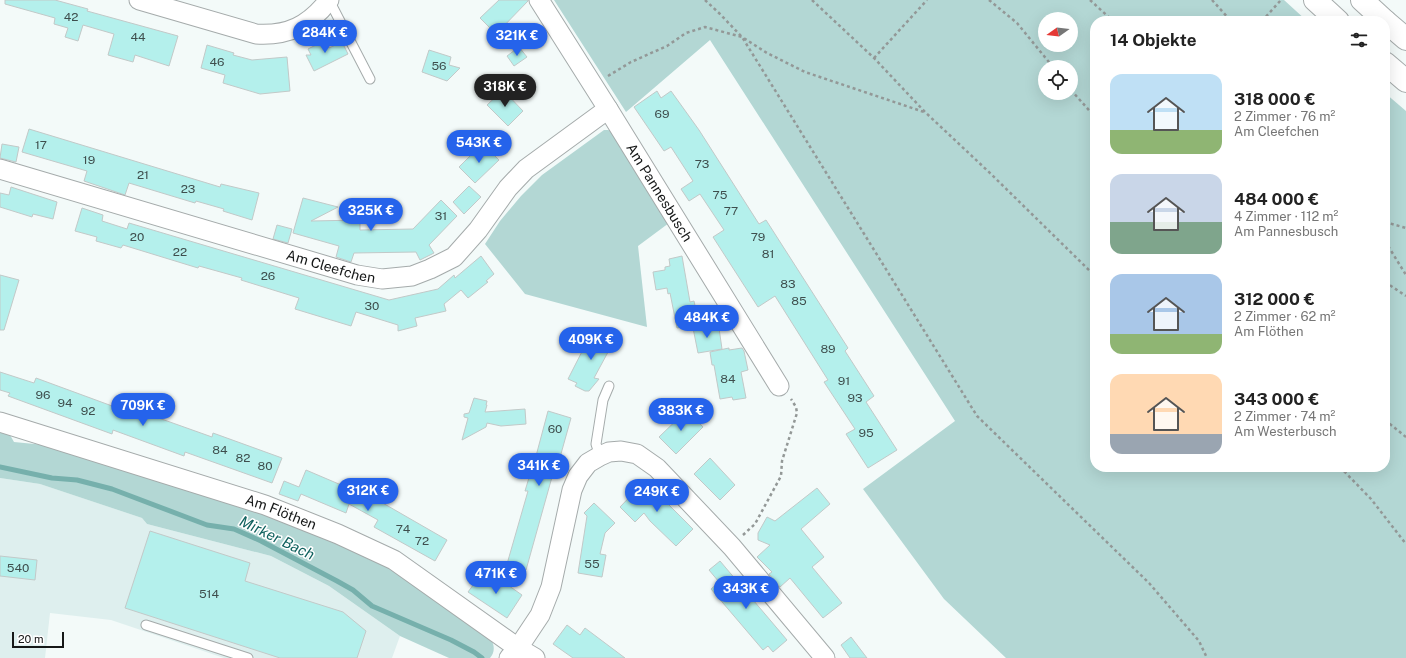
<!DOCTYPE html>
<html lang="de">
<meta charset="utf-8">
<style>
:root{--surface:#fff;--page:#f2f2f2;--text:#222;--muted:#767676;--accent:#2563eb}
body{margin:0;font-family:"Public Sans",sans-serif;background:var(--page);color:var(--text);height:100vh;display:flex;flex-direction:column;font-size:15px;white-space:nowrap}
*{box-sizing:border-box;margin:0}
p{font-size:13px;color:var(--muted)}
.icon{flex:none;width:22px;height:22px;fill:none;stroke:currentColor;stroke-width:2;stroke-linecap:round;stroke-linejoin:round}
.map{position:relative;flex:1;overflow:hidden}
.side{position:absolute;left:1090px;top:16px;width:300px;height:456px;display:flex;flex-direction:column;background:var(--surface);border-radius:16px;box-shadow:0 4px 16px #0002}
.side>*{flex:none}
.needle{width:26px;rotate:256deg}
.controls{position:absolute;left:1038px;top:12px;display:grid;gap:8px}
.controls a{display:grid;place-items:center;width:40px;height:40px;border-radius:50%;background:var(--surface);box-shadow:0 4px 16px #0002;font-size:20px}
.scale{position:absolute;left:12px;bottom:10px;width:52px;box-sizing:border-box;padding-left:4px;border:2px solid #161818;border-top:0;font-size:11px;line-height:14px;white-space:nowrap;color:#161818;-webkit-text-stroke:3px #fff;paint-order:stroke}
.price{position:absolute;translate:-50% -34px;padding:0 9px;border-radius:14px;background:var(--accent);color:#fff;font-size:13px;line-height:26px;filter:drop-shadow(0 1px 2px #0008)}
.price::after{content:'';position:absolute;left:50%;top:24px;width:12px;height:9px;margin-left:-6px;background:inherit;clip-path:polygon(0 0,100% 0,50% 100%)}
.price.active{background:#222;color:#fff}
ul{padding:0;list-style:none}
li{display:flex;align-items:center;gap:12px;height:100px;padding:0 20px}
li span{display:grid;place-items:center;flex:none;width:112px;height:80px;border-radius:12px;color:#555}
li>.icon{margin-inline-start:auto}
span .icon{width:48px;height:48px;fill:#fffc;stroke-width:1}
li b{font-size:17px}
h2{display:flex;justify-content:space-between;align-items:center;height:48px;padding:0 20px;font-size:17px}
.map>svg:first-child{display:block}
.built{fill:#deefee}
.green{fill:#b3d7d4;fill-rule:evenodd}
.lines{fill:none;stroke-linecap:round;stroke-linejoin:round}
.stream{stroke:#76b0ac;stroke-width:5}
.building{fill:#b4f0ec;stroke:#c2c9c8}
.lane-casing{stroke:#a5abab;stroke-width:11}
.street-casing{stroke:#a5abab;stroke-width:21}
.highway-casing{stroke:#a5abab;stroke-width:24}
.path{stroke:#939897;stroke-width:2.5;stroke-dasharray:3 3;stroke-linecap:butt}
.lane{stroke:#fff;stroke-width:9}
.street{stroke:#fff;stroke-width:19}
.highway{stroke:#fff;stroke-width:22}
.labels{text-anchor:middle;stroke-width:3;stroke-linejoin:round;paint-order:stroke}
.number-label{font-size:12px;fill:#3e4e4d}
.street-label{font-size:14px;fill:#161818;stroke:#fff}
.water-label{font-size:15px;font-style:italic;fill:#11625f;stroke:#fff}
</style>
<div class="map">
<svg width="1406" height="658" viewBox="0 0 1406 658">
<rect width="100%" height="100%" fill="#f3faf9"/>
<!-- built -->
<polygon class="built" points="0,478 40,484 142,518 147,524 271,556 329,586 400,636 392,658 224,658 111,620 50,613 45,658 0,658"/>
<!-- green -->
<g class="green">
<path d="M554 0H1284L1307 21H1095V467H1385V93L1406 111V658H1006L944 599 863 489 955 421 710 40 626 112ZM1045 19H1071V45H1045ZM1045 67H1071V93H1045Z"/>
<polygon points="604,130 608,130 612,131 669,223 638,246 647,327 525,294 485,244 500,221 521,196 542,175"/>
<path d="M0 430 10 435 14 442 55 446 287 521 392 566 490 638C495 645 495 652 490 658H449L400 636 329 586 271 556 147 524 142 518 40 484 0 478Z"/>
</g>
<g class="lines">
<!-- stream -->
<polyline class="stream" points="0,467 52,478 77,480 112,489 207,525 234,529 261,541 337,581 353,590 372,606 451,640 474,652 482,658"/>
</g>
<!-- building -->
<g class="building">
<polygon points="5,0 55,0 88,9 87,11 178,36 169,66 135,55 133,62 108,55 114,34 83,25 78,41 65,37 68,28 54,24 55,18 5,4"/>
<polygon points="499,0 528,0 528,1 496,34 480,18"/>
<polygon points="326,40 329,48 342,42 348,54 314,71 306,55 311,55 308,49"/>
<polygon points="207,45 234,53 233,55 252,60 287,57 290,91 260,94 223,83 225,75 201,68"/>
<polygon points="519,47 527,57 514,66 507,56"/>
<polygon points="429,50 451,57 449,65 460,68 447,81 422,72"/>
<polygon points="503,90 523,111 508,126 487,105"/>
<polygon points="657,91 661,98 671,91 699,130 759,224 766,220 848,348 845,351 874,396 866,402 897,450 868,468 846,434 855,429 824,382 828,380 775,296 758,307 713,237 724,230 700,194 689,201 681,189 693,181 671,147 664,151 634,107"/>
<polygon points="29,129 220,187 221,184 259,193 252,220 223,211 224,209 196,201 195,203 129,183 125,195 84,181 87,171 22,152"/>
<polygon points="2,144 19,147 16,162 0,158"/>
<polygon points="480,146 485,151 488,149 499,160 475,183 459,167"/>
<polygon points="469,186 481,197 464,214 453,202"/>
<polygon points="11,187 57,202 53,219 33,214 32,217 0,207 0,193 9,195"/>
<polygon points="303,198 338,207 311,221 360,220 360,230 413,229 441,200 457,216 429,245 434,253 420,260 416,252 354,253 351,262 336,257 339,246 293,233"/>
<polygon points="82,208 103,215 102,221 127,229 129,223 389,300 438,289 454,275 455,278 481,256 494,274 486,281 488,282 468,298 461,290 444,304 446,311 415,318 417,326 398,331 398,325 356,312 351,326 295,309 299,298 241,280 242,278 199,266 198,268 123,245 121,248 96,241 97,237 75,231"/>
<polygon points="277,225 292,229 288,243 273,239"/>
<polygon points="682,256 690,302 694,301 699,324 677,328 670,293 668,294 667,288 656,290 653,272 665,270 665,267 670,266 669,259"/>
<polygon points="0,275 19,280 4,330 0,330"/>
<polygon points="706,326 707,330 719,328 722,349 698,353 693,328"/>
<polygon points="593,330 614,341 594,378 599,379 589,391 585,391 575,386 577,383 568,379"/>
<polygon points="729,348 729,350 742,348 744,351 748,370 741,372 746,398 733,400 732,397 720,399 714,365 712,365 710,352"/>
<polygon points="0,372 34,383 36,378 123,410 125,406 212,437 213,433 282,458 272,483 185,452 184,456 113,430 112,434 8,396 10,393 0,390"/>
<polygon points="474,398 487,401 486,405 487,405 485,412 525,409 526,424 501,426 487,423 486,427 462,440 468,418 464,417 464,414 469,413"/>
<polygon points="687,410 703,427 676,454 659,437"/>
<polygon points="548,411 571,418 559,461 562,462 558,478 552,477 526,570 507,564 528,491 525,491 531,471 532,471"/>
<polygon points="710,458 735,485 720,500 694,474"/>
<polygon points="306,470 381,502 447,540 435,561 374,527 378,520 349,504 346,513 301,494 298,501 279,494 284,481 299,487"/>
<polygon points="645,481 693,529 676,546 650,521 644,513 635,522 620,507"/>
<polygon points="817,488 830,504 801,529 824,557 812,567 842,603 823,618 790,578 780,587 769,574 772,572 757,557 770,545 758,540 758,533 767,517 775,521"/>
<polygon points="594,503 615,523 605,533 600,554 606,555 602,577 578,573 587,516 584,513"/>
<polygon points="150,531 250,563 245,581 343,612 366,631 357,658 280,658 125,608"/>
<polygon points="0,556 37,560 35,580 0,576"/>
<polygon points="720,561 787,640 773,652 768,646 763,650 711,589 719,582 709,570"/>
<polygon points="482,573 500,586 502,581 522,595 507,618 468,592"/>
<polygon points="567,625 580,635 585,628 625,658 573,658 553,644"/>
<polygon points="851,637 867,658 850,658 841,645"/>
</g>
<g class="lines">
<defs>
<g id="lane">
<polyline points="329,0 370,79"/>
<polyline points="600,456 596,444 603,400 609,386"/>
<polyline points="146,625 248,658"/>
</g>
<g id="street">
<path d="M139 0 256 34C288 36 309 26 329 0"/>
<path id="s1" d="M539 0 608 109 779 386"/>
<path id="s2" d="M0 169 357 275 382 279 412 276 430 269 454 257 478 230 508 188 526 169 608 109"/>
<path id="s3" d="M0 422 265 505 338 534 394 560 518 648 535 658"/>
<polyline points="509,658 518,648 540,615 551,587 572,490 578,476 588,463 600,456 609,452 621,451 637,454 657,468 732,547 825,658"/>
</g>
<g id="highway">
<polyline points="1315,0 1338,21"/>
<polyline points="1362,0 1385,21"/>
<polyline points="1385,21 1406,39"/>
<polyline points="1385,63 1406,81"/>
</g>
</defs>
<!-- lane casing -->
<use href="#lane" class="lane-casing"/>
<!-- street casing -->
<use href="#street" class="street-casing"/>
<!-- highway casing -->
<use href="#highway" class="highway-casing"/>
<!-- path -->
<g class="path">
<polyline points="705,0 720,14 742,37 977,416 1149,583 1199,641 1207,658"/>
<polyline points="812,0 874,58 925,112 991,174 1095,276"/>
<polyline points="989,0 1017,23 1053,67"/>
<polyline points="1090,0 1113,21"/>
<polyline points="1212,0 1231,21"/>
<polyline points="1262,21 1281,0"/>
<polyline points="874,58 927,0"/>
<polyline points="608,76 631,62 667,46 686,33 705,27 742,37 767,53 805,72 924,112"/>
<polyline points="1071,90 1095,117"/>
<polyline points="1385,222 1406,228"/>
<polyline points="1385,241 1406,275"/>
<polyline points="1385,282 1406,296"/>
<polyline points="1385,420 1406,437"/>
<polyline points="1340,467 1371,499 1406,544"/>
<polyline points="743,535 755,524 781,476 782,461 797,413 796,407 791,399"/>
</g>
<!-- lane -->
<use href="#lane" class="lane"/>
<!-- street -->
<use href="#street" class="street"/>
<!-- highway -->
<use href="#highway" class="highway"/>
</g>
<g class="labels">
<!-- number labels -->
<g class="number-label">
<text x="71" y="21">42</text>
<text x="138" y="41">44</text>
<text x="217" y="66">46</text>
<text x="439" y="70">56</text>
<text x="662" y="118">69</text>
<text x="41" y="149">17</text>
<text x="89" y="164">19</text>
<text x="702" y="168">73</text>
<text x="143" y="179">21</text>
<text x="188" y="193">23</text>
<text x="720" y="199">75</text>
<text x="731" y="215">77</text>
<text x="441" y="220">31</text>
<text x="137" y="241">20</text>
<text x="758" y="241">79</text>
<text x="180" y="256">22</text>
<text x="768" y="258">81</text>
<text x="268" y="280">26</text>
<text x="788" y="288">83</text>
<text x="799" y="305">85</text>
<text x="372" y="310">30</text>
<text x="828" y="353">89</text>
<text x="728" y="383">84</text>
<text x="844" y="385">91</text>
<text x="43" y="399">96</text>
<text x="855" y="402">93</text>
<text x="65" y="407">94</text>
<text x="88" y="415">92</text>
<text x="555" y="433">60</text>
<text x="866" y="437">95</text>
<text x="220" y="454">84</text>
<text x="243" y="462">82</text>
<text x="265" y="470">80</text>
<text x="403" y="533">74</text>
<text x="422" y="545">72</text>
<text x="592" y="568">55</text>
<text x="18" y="572">540</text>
<text x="209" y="598">514</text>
</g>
<!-- street labels -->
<g class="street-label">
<text dy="5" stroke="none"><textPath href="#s1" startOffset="227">Am Pannesbusch</textPath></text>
<text dy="5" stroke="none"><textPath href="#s2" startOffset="345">Am Cleefchen</textPath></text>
<text dy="5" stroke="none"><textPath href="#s3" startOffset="295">Am Flöthen</textPath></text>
</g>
<!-- water labels -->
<g class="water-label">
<text transform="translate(277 538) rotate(26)" y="5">Mirker Bach</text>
</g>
</g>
</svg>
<div class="controls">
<a><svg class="needle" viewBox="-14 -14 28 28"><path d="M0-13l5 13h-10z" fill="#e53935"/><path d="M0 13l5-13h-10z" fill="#767676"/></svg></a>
<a><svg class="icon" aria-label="locate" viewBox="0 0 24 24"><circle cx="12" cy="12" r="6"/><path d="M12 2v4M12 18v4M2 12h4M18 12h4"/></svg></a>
</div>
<div class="scale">20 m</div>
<b class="price" style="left:325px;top:54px">284K €</b>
<b class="price" style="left:517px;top:57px">321K €</b>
<b class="price active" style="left:505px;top:108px">318K €</b>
<b class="price" style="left:479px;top:164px">543K €</b>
<b class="price" style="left:371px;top:232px">325K €</b>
<b class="price" style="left:707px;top:339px">484K €</b>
<b class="price" style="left:591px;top:361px">409K €</b>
<b class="price" style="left:143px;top:427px">709K €</b>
<b class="price" style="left:681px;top:432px">383K €</b>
<b class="price" style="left:539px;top:487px">341K €</b>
<b class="price" style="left:368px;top:512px">312K €</b>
<b class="price" style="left:657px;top:513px">249K €</b>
<b class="price" style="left:496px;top:595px">471K €</b>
<b class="price" style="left:746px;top:610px">343K €</b>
<section class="side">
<h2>14 Objekte<svg class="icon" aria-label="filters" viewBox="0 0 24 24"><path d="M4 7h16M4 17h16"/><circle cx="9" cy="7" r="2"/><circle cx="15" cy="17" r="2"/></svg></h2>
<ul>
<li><span style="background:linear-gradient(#bfe0f5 70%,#8fb573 0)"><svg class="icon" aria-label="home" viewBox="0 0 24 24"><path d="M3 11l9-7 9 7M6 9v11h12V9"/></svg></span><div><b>318 000 €</b><p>2 Zimmer · 76 m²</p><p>Am Cleefchen</p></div></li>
<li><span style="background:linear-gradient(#c9d6e8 60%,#7fa58c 0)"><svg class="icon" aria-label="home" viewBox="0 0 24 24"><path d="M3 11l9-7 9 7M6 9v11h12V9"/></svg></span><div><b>484 000 €</b><p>4 Zimmer · 112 m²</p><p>Am Pannesbusch</p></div></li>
<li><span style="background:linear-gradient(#a9c7e8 75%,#8fb573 0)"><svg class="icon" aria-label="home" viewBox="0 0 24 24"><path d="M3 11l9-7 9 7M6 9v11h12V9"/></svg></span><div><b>312 000 €</b><p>2 Zimmer · 62 m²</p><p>Am Flöthen</p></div></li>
<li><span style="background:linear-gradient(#ffd9b3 75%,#9aa5b1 0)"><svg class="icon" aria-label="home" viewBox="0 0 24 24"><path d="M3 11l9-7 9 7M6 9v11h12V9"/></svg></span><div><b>343 000 €</b><p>2 Zimmer · 74 m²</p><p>Am Westerbusch</p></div></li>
</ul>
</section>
</div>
